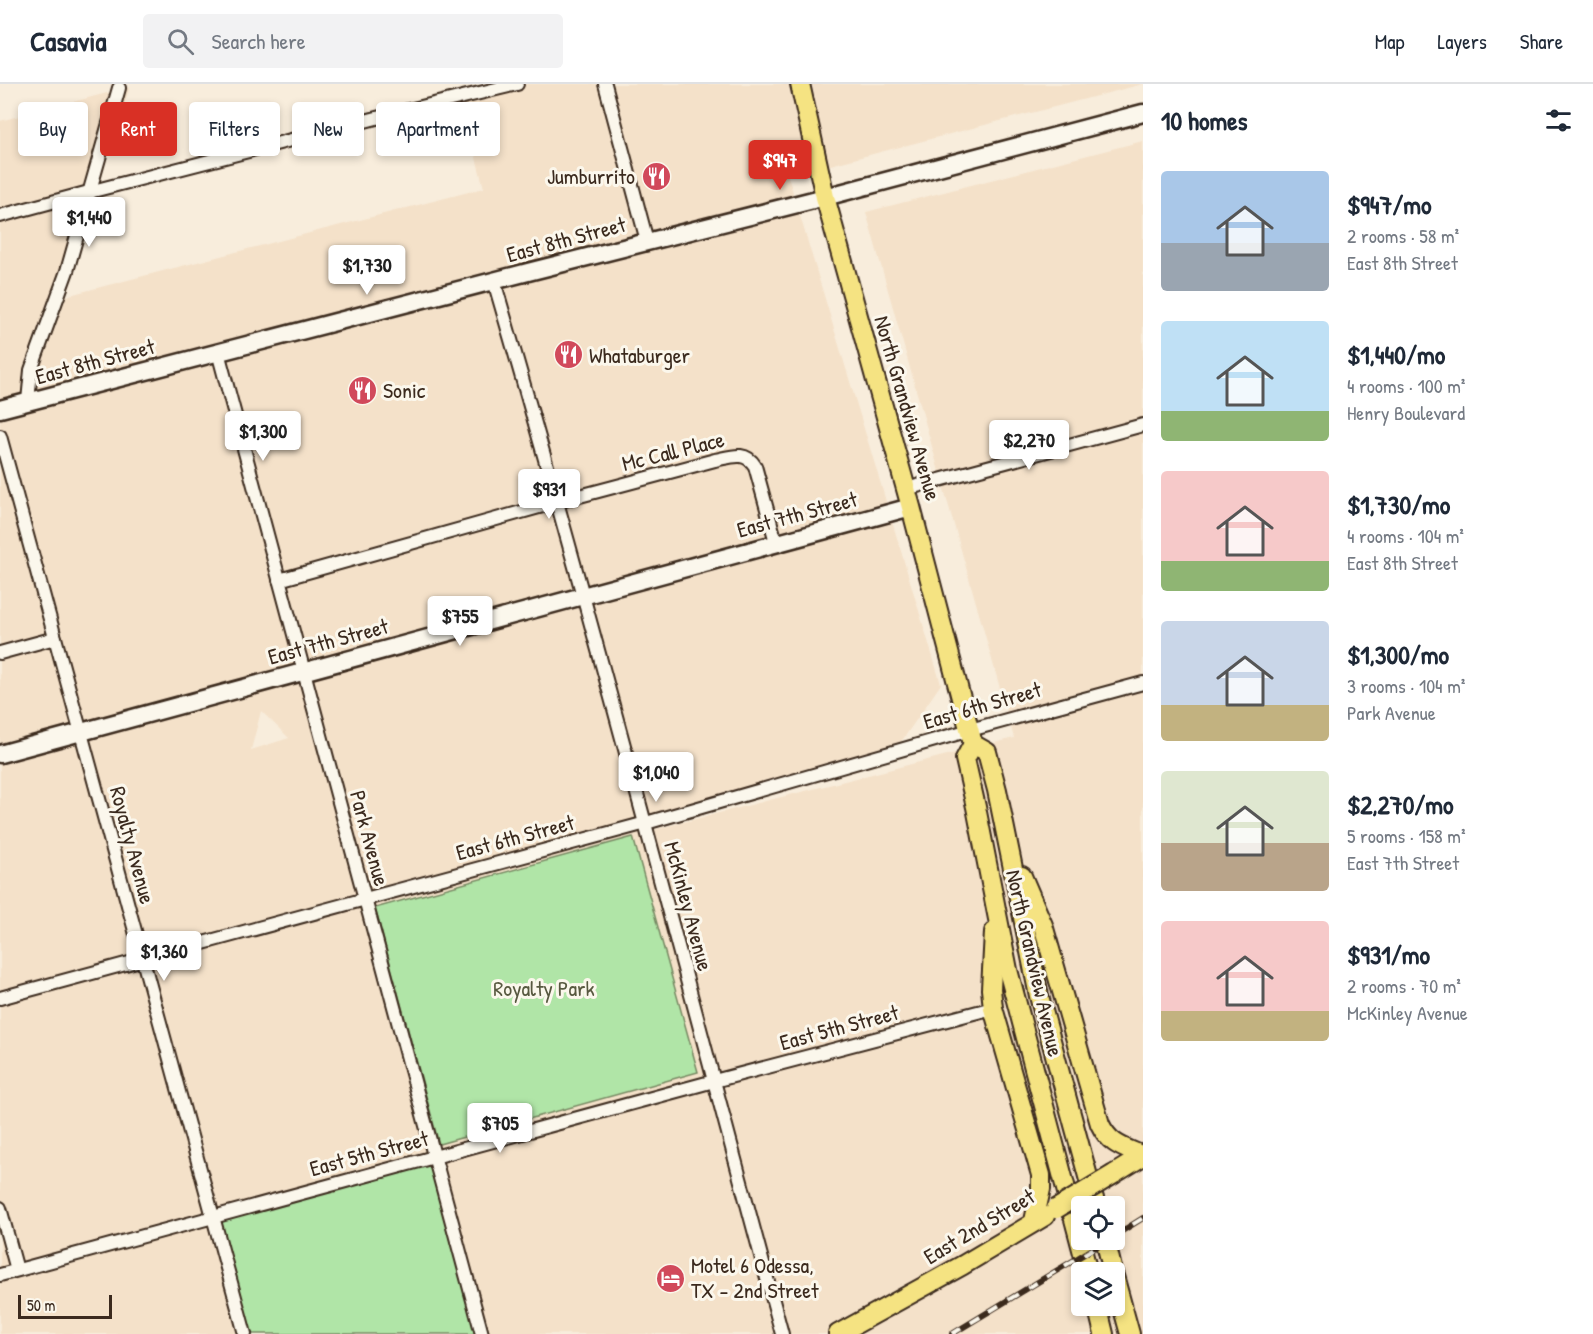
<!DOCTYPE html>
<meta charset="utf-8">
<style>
:root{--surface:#fff;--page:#f2f2f3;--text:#1f2937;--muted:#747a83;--line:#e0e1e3;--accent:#d93025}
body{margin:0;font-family:"Patrick Hand",sans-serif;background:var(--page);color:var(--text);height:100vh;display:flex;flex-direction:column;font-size:22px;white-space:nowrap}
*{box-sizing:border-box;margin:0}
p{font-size:20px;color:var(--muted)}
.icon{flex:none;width:33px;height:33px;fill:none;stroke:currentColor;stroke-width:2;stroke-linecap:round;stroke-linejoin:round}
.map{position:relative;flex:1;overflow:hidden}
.sheet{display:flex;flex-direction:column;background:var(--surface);width:450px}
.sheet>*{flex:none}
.top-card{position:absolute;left:18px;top:18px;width:570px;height:54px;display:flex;gap:12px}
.tools{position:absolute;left:1071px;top:1112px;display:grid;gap:12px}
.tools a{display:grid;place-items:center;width:54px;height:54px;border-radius:6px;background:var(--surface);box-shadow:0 3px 9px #0003;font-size:30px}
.scale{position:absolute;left:18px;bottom:15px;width:94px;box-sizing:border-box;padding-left:6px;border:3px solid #3b2a1e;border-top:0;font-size:16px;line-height:21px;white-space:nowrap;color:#3b2a1e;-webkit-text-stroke:4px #fbf7ec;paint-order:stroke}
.price{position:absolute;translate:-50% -51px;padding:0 14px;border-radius:6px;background:#fff;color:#222;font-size:20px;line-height:39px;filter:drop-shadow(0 2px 3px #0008)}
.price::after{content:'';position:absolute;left:50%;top:36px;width:18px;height:14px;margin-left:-9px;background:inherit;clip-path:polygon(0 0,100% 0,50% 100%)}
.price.on{background:var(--accent);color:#fff}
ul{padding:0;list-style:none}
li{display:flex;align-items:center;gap:18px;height:150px;padding:0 18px}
li span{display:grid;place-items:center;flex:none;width:168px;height:120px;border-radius:6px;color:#555}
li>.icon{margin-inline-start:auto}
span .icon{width:72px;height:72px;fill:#fffc;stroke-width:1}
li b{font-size:26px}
h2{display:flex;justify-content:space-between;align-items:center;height:72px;padding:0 18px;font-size:26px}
.tag{padding:0 21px;border-radius:6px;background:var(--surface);box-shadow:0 3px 9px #0003;font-size:21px;line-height:54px}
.tag.on{background:var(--accent);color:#fff}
header{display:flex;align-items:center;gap:36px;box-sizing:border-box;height:84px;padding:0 30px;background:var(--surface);border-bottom:2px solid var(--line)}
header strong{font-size:28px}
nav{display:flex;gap:33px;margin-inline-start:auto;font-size:21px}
.search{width:420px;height:54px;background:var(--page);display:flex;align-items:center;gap:15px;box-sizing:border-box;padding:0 21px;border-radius:6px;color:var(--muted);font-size:22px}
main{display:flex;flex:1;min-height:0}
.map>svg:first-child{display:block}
.built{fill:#f4e1c9;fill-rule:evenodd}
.green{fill:#b0e5a7;stroke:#768862;stroke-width:1.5}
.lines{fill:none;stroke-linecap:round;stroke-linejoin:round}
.street-casing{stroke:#3b2a1e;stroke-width:16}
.secondary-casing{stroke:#3b2a1e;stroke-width:21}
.primary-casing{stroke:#3b2a1e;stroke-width:22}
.street{stroke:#fbf7ec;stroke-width:12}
.secondary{stroke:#fbf7ec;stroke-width:16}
.primary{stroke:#f5e382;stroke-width:18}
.rail-casing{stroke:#3b2a1e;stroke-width:6}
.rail{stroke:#fbf7ec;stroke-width:4;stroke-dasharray:11;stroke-linecap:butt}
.primary-bridge-casing{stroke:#3b2a1e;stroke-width:22;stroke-linecap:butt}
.primary-bridge{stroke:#f5e382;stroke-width:18}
.labels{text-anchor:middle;stroke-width:6;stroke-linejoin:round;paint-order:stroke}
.poi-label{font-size:22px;fill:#3b2a1e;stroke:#fbf7ec;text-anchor:start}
.street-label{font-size:22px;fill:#3b2a1e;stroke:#fbf7ec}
.park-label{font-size:22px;fill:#585940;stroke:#fbf7ec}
</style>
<header>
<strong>Casavia</strong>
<div class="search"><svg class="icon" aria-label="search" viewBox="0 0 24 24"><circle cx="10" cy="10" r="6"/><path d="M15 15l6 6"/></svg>Search here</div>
<nav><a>Map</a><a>Layers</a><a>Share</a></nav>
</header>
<main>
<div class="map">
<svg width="1143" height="1250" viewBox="0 0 1143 1250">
<rect width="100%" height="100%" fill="#f8eddc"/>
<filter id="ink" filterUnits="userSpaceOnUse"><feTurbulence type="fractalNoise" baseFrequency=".0167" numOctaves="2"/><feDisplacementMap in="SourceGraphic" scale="12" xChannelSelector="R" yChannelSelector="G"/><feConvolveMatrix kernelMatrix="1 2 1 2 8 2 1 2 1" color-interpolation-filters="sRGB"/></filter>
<g filter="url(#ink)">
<!-- built -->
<path class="built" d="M526 0H1143L788 92 941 600 901 658 176 867 1014 654 866 128 1143 57V1250H0V37L130 3 62 213 484 104 461 17ZM261 627 289 654 251 666ZM1082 1122H1114V1155H1082ZM1082 1188H1114V1221H1082Z"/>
<!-- green -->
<g class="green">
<polygon points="633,753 698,988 439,1060 375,824"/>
<polygon points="435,1073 482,1250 245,1250 213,1133"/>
</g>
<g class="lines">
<defs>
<g id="street">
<polyline points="605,0 647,157"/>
<polyline points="0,132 89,108 392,30 517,0"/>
<path d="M494 197C596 547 687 899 782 1250"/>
<polyline points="218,268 482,1250"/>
<polyline points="28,317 31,286 67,187 119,4"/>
<polyline points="0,352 245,1250"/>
<polyline points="906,405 1143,341"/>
<path d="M279 496 557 418 715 376C731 373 745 366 755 382L776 458"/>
<polyline points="0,569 55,554"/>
<polyline points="0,914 646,739 970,646 1143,599"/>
<polyline points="0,1124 17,1186"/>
<polyline points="0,1191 714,997 993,924"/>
</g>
<g id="secondary">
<polyline points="0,325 528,188 825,113 1143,29"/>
<polyline points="0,670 911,423"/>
</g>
<g id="primary">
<polyline points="800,0 825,113 911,423 973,660 987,668 997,706 1039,912 1096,1122"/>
<polyline points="973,660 965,675 976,723 1008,886 1088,1188"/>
<path d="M1022 792 1043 841 1100 1040C1110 1061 1123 1063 1143 1072"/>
<polyline points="994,848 991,905 993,924 1041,1091 1041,1105 1034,1137"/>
<polyline points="1114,1090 1143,1072"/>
<polyline points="1105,1155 1113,1188"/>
<polyline points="1114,1192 1130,1250"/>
<polyline points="1097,1221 1104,1250"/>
<polyline points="838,1250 963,1181 1045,1132"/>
</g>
</defs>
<!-- street casing -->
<use href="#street" class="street-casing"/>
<!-- secondary casing -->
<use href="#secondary" class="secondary-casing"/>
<!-- primary casing -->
<use href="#primary" class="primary-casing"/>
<!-- street -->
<use href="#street" class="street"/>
<!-- secondary -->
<use href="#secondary" class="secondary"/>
<!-- primary -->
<use href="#primary" class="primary"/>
<defs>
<g id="rail">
<polyline points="1114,1152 1143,1134"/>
<polyline points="952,1250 1109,1155"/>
</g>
</defs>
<!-- rail casing -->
<use href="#rail" class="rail-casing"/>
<!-- rail -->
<use href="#rail" class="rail"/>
<defs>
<polyline id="primary-bridge" points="1056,1125 1114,1090"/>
</defs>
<!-- primary-bridge casing -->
<use href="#primary-bridge" class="primary-bridge-casing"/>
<!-- primary-bridge -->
<use href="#primary-bridge" class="primary-bridge"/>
</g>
</g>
<!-- icons -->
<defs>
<symbol id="restaurant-disc" viewBox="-11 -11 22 22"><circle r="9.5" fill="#d1495b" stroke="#fbf7ec"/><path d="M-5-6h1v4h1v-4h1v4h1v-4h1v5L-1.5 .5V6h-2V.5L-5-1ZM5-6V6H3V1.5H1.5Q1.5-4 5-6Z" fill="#fff"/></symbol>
<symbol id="hotel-disc" viewBox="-11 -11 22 22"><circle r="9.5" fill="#d1495b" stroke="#fbf7ec"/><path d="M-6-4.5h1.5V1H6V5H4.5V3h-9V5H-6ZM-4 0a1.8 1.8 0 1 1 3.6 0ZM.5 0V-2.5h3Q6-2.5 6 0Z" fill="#fff"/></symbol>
</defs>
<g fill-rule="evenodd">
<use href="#restaurant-disc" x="640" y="76" width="33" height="33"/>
<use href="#restaurant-disc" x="552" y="254" width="33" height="33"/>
<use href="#restaurant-disc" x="346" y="290" width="33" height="33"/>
<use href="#hotel-disc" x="654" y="1178" width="33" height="33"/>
</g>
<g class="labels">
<!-- poi labels -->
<g class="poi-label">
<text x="635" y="100" text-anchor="end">Jumburrito</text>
<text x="589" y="279">Whataburger</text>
<text x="383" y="314">Sonic</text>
<text x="691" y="1189">Motel 6 Odessa,<tspan x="691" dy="25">TX - 2nd Street</tspan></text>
</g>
<!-- street labels -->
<g class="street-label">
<text transform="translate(566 155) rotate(-15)" y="8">East 8th Street</text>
<text transform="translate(95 277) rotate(-15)" y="8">East 8th Street</text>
<text transform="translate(908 324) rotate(74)" y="8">North Grandview Avenue</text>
<text transform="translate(673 367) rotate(-14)" y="8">Mc Call Place</text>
<text transform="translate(797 430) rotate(-15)" y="8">East 7th Street</text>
<text transform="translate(328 557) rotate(-15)" y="8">East 7th Street</text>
<text transform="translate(982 621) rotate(-16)" y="8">East 6th Street</text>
<text transform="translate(515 753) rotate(-15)" y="8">East 6th Street</text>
<text transform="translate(370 754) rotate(75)" y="8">Park Avenue</text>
<text transform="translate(133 761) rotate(75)" y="8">Royalty Avenue</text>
<text transform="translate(689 822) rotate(75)" y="8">McKinley Avenue</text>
<text transform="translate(1035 879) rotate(77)" y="8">North Grandview Avenue</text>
<text transform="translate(839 943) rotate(-15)" y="8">East 5th Street</text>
<text transform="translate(369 1069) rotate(-15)" y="8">East 5th Street</text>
<text transform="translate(979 1142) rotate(-31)" y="8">East 2nd Street</text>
</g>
<!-- park labels -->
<g class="park-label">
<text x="544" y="912">Royalty Park</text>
</g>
</g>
</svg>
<div class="tools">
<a><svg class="icon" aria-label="locate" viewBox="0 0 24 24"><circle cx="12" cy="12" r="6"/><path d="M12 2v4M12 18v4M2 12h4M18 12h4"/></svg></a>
<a><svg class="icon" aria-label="layers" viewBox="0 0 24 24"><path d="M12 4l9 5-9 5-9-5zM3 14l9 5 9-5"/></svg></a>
</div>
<div class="scale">50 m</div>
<b class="price on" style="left:780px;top:107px">$947</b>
<b class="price" style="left:89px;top:164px">$1,440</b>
<b class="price" style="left:367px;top:212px">$1,730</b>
<b class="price" style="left:263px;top:378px">$1,300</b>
<b class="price" style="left:1029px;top:387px">$2,270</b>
<b class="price" style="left:549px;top:436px">$931</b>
<b class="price" style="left:460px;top:563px">$755</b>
<b class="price" style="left:656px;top:719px">$1,040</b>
<b class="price" style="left:164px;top:898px">$1,360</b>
<b class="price" style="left:500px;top:1070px">$705</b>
<div class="top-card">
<a class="tag">Buy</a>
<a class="tag on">Rent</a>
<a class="tag">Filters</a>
<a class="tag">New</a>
<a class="tag">Apartment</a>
</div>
</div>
<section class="sheet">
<h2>10 homes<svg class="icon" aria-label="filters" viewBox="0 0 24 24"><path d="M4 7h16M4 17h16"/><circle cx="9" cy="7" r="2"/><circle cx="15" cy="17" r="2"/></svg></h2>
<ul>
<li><span style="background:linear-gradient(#a9c7e8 60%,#9aa5b1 0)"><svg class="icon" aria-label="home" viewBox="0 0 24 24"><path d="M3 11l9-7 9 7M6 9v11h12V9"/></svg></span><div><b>$947/mo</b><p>2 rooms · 58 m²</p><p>East 8th Street</p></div></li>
<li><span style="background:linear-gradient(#bfe0f5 75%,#8fb573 0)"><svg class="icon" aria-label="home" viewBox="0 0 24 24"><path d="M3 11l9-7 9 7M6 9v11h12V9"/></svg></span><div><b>$1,440/mo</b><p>4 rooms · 100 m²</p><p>Henry Boulevard</p></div></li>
<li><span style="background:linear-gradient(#f6c9c9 75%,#8fb573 0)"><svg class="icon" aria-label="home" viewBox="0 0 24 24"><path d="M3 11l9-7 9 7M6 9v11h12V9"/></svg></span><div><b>$1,730/mo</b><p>4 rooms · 104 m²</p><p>East 8th Street</p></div></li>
<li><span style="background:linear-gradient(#c9d6e8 70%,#c2b280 0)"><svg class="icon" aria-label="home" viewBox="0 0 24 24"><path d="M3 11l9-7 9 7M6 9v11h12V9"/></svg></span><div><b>$1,300/mo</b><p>3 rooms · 104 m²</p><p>Park Avenue</p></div></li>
<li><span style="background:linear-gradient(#dfe7d0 60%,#b9a48a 0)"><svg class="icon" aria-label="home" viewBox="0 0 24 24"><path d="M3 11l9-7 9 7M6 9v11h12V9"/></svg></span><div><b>$2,270/mo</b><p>5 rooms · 158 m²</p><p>East 7th Street</p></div></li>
<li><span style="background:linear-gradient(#f6c9c9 75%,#c2b280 0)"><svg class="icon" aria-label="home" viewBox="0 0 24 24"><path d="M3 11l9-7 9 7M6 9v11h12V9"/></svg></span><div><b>$931/mo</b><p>2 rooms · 70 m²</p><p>McKinley Avenue</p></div></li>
</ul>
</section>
</main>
